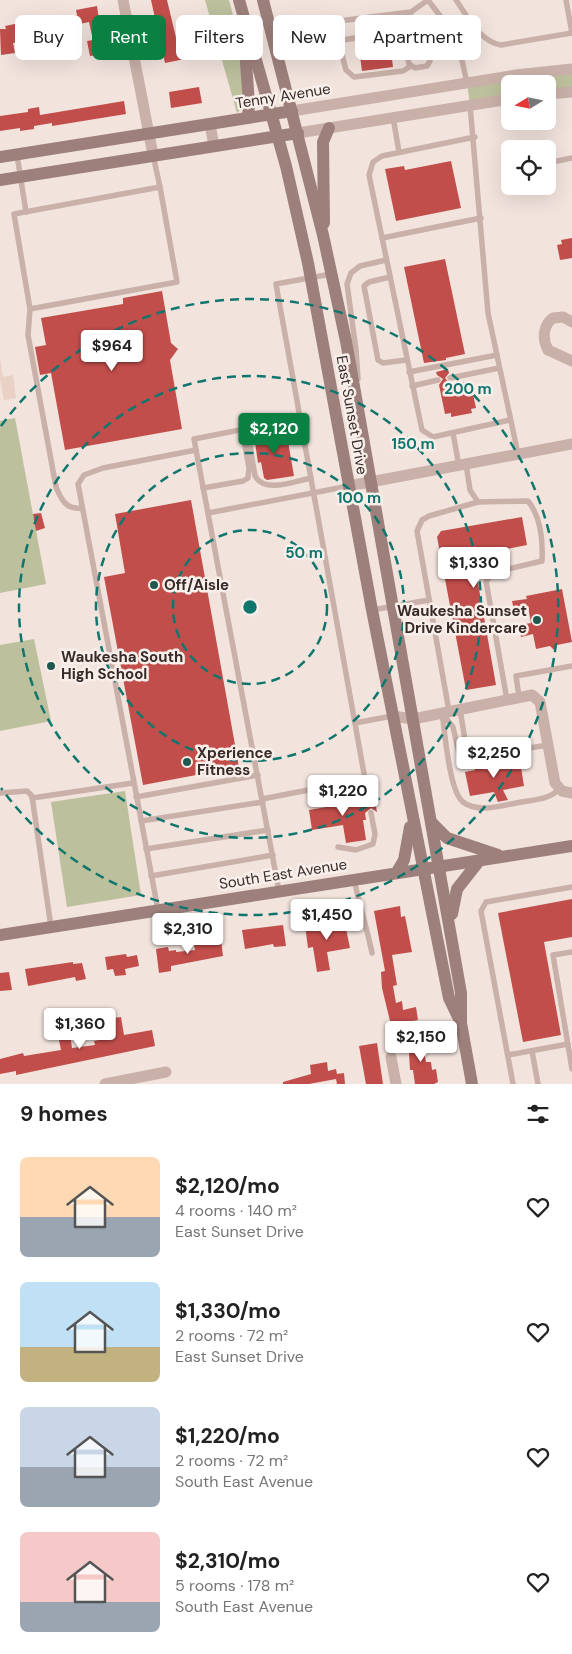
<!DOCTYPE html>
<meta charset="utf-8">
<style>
:root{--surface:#fff;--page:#f6f6f6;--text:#222;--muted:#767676;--accent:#0b8043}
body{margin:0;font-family:"DM Sans",sans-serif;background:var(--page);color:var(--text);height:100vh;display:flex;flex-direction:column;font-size:19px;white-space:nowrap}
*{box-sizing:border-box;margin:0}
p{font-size:16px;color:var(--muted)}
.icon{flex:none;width:28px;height:28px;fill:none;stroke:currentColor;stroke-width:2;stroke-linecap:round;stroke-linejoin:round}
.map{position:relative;height:1084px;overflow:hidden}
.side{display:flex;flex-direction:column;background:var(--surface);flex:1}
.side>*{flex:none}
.top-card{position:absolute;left:15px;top:15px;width:542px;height:45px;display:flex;gap:10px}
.needle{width:32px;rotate:260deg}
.controls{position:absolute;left:501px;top:75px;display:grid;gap:10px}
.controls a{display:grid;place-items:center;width:55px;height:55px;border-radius:8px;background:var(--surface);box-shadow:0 5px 20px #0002;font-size:25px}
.price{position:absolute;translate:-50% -42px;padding:0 11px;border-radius:5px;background:#fff;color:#222;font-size:16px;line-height:32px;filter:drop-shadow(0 1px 2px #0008)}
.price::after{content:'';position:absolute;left:50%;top:30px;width:15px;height:11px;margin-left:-8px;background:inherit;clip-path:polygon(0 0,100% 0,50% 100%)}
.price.active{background:var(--accent);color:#fff}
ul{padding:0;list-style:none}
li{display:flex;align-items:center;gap:15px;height:125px;padding:0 20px}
li span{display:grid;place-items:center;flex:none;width:140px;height:100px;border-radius:8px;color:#555}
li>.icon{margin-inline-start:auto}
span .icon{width:60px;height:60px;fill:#fffc;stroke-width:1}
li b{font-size:21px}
h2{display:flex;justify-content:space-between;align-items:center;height:60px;padding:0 20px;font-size:21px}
.pill{padding:0 18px;border-radius:8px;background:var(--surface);box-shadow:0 5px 20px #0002;font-size:18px;line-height:45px}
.pill.active{background:var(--accent);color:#fff}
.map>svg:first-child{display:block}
.green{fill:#bcc09d}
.plaza{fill:#e9d1c5}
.building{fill:#c24e4b}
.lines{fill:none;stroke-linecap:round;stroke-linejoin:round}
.lane{stroke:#c9b1a9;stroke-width:5.5}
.street{stroke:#c9b1a9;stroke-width:11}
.secondary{stroke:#9d807b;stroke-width:12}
.ring{fill:none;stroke:#0f766e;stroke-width:2.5;stroke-dasharray:9 6}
.poi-dot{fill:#20574f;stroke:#f9efea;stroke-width:2}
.labels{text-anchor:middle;stroke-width:5;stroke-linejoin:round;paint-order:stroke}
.street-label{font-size:15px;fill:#372a29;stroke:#f9efea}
.poi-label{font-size:15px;font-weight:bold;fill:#372a29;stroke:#f9efea;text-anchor:start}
.centre{fill:#0f766e;stroke:#f9efea;stroke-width:2.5}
.ring-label{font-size:15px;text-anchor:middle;font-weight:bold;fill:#0f766e;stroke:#f9efea;stroke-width:5;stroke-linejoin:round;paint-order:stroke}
</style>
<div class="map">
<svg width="572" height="1084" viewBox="0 0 572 1084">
<rect width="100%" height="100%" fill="#f2e3dd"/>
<!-- green -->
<g class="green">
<path d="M205 0H229C239 35 243 69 245 106L237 113Z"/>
<polygon points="572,69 572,91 548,94 548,84 510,84 510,99 470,105 467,83"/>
<polygon points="15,418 46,584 0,593 0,421"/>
<polygon points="34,639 51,721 0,731 0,645"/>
<polygon points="125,791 141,895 67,907 51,802"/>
</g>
<!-- plaza -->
<polygon class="plaza" points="0,359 3,377 13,375 16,398 4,400 0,379"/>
<!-- building -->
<g class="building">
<polygon points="151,0 167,0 178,46 188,44 190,58 165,63"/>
<polygon points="97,6 104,54 90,56 87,41 93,40 89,22 66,27 67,31 53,34 55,43 39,47 37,39 13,43 15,53 1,55 0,29 6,29 5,26 49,17 50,21 77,15 76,10"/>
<polygon points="391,51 393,67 362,71 360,56"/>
<polygon points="199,87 202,103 171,108 169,92"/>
<polygon points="124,101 126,114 52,126 52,123 34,126 34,129 20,131 20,128 0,131 0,116 28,112 28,109 39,107 40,115"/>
<polygon points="451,161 461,208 396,221 385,169 404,166 405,170"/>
<polygon points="572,238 572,258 560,260 557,245 562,244 561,240"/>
<polygon points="445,259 465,354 446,358 446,360 424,363 404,267"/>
<polygon points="162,291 171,343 178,349 170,360 182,429 65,450 51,373 40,375 35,347 46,345 41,318 123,304 123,298"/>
<polygon points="448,369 449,373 445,378 451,385 470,381 476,408 471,409 472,413 451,417 451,413 445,414 439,385 443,379 437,375 436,372"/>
<polygon points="286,430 294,476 267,480 264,478 261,462 258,463 254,435"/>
<polygon points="191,500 239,767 143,785 104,577 125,573 115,514"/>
<polygon points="41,513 45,528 36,531 33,514"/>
<polygon points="522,517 527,545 491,552 493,563 488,570 476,572 496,685 466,690 437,537 441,531"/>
<polygon points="562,589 572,642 557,645 554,650 550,646 536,649 533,634 521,637 519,625 531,623 528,607 514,610 512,601 527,599 526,596"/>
<polygon points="495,760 496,766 520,761 524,786 503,790 508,800 502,801 498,802 494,792 470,796 465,772 475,770 474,764"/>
<polygon points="363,796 364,803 367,806 372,806 375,802 377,812 371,808 365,813 366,820 363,820 366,840 346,843 343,825 312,830 309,810 332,806 331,801"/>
<polygon points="572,899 572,937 544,942 561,1035 523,1042 498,913"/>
<polygon points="400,906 401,917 405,916 412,952 392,955 397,985 393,986 396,1003 402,1001 403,1010 416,1007 418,1020 391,1025 382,988 381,972 385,971 374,911"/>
<polygon points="344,919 350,948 327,952 330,970 317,972 313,947 308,948 305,925"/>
<polygon points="283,925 286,946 274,947 273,944 245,949 242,930"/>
<polygon points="221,940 223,956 171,966 171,971 159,973 156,949 168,947 169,951 176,950 176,952 195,950 194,944"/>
<polygon points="126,954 127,957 137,955 139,966 125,969 126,975 115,976 113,969 107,970 105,957"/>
<polygon points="73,962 73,964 82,963 86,979 76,981 75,977 28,986 25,969"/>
<polygon points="9,972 12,990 0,991 0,973"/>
<polygon points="121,1017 124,1035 152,1030 155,1046 16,1075 16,1071 0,1074 0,1059 23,1053 24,1056 61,1050 58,1035 70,1033 72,1048 95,1045 94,1041 110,1038 107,1019"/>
<polygon points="421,1035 426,1062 431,1062 432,1070 436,1069 438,1082 434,1084 415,1084 413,1070 410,1070 408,1037"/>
<polygon points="377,1043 383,1084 366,1084 359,1046"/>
<polygon points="327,1062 328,1071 336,1069 337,1074 344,1073 345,1084 337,1084 336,1079 309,1084 283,1084 283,1082 311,1074 310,1065"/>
</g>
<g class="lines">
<!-- lane -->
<g class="lane">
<polyline points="428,0 457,38 467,83"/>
<path d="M456 0C468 17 479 41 501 45L572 33"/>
<polyline points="566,0 572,33"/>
<polyline points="411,12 406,27 398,31 343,40 337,36 336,24 339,21 411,12 428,0"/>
<path d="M401 30 409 64 415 68 427 66 430 61C429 40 426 33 410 20"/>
<polyline points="337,36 346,70 354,77 403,71 411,66"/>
<polyline points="470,105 488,313 518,454"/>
<polyline points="393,117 399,152"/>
<polyline points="475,137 382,156 373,162 369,175 422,430 433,437 510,420"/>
<polyline points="17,155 26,212"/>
<polyline points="153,155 160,187"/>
<polyline points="548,163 572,158"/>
<polyline points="382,238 481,218"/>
<polyline points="390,277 369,282 364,286 378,360 383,363 406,360"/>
<path d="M30 309 177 282 160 187 14 214 30 309 28 335 56 487C61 499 66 510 81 508"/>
<polyline points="409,372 497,355"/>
<polyline points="450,378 499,368"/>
<polyline points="358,379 356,350 347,284 351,273 360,266 386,260"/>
<polyline points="412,386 438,380"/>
<path d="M247 429 255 476C265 494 295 481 311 478"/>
<polyline points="453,433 459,466"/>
<path d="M466 464 470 490 478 502 528 501C541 517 543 541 542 561L495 572 486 581 507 700"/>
<polyline points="203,488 243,481 248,478 249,468 242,429"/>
<polyline points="208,513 349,486"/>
<polyline points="372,610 429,600"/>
<polyline points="519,697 516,676 572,666"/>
<polyline points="460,709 468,759"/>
<polyline points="449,711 417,531 422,520 429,516 478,502"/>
<path d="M442 713C445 732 449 791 463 802 477 813 501 806 516 803 530 800 550 800 559 789"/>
<polyline points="442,713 453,727 459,753 467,758 548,745"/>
<polyline points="355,723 392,716"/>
<polyline points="365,779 369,802"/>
<polyline points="0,793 27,791 32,796 51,927"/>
<polyline points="136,797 258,775"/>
<polyline points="32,798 133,783"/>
<polyline points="262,799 365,779 276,284 331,274"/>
<polyline points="141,821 263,802"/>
<polyline points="338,847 356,850 373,844 375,834 371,813"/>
<polyline points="146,849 268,830"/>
<polyline points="151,876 273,855"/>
<path d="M354 879C359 904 367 928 372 953"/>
<polyline points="279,891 194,439 300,418"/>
<polyline points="158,910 78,484 84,475 103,468 196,450"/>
<polyline points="572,952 553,955 572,1069"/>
<polyline points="532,1051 538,1084"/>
<polyline points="508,1055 568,1044"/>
<polyline points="513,1084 481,911 486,902 572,887"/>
</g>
<!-- street -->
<g class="street">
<polyline points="123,0 153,155"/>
<polyline points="548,94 572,92"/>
<polyline points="292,111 516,75 572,69"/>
<polyline points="210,124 214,146"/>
<polyline points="298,133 510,99"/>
<path d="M572 322 563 317 553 318C543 325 542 339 548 350L572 361"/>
<polyline points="349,486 572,444"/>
<polyline points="392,716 413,719 532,695 540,702 555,783 562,791 572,793"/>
<polyline points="391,1057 396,1084"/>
<polyline points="105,1084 166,1072"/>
</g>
<!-- secondary -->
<g class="secondary">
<polyline points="239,0 286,166 308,263 372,610 449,998 460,1021"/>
<polyline points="263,0 323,235 346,341 461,993 461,1023 472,1084"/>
<polyline points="244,35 249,104 248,118"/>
<polyline points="0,157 292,111"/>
<polyline points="0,180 298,133"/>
<polyline points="324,223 323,142 329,128"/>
<polyline points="431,822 447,838 498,855"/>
<polyline points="397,872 404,860 410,827"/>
<polyline points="452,914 457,889 479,861"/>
<polyline points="0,935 572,846"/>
</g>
</g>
<!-- distance rings -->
<g class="ring">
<circle cx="250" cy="607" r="77"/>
<circle cx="250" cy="607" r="154"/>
<circle cx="250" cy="607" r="231"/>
<path d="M1 426A308 308 0 1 1 1 788"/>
</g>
<!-- markers -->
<g class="poi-dot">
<circle cx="154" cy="585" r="5"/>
<circle cx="537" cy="620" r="5"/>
<circle cx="51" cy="666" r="5"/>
<circle cx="187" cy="762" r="5"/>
</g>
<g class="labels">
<!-- street labels -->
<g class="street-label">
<text transform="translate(283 96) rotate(-9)" y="5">Tenny Avenue</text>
<text transform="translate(352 415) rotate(80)" y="5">East Sunset Drive</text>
<text transform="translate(283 874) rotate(-9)" y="5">South East Avenue</text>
</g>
<!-- poi labels -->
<g class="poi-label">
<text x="164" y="590">Off/Aisle</text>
<text x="527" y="616" text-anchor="end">Waukesha Sunset<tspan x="527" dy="17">Drive Kindercare</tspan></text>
<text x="61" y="662">Waukesha South<tspan x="61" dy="17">High School</tspan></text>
<text x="197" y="758">Xperience<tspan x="197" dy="17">Fitness</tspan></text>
</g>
</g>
<circle cx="250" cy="607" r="8" class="centre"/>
<g class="ring-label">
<text x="468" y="394">200 m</text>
<text x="413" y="449">150 m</text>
<text x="359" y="503">100 m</text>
<text x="304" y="558">50 m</text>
</g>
</svg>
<div class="controls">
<a><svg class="needle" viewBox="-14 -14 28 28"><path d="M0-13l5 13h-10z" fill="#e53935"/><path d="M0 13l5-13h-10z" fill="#767676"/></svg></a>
<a><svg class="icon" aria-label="locate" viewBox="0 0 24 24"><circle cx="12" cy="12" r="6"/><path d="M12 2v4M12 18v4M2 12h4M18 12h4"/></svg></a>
</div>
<b class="price" style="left:112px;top:372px">$964</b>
<b class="price active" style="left:274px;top:455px">$2,120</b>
<b class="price" style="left:474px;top:589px">$1,330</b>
<b class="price" style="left:494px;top:779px">$2,250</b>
<b class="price" style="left:343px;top:817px">$1,220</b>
<b class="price" style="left:327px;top:941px">$1,450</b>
<b class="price" style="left:188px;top:955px">$2,310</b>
<b class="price" style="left:80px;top:1050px">$1,360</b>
<b class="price" style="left:421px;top:1063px">$2,150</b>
<div class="top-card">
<a class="pill">Buy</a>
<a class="pill active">Rent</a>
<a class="pill">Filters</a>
<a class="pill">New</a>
<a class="pill">Apartment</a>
</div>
</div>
<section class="side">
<h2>9 homes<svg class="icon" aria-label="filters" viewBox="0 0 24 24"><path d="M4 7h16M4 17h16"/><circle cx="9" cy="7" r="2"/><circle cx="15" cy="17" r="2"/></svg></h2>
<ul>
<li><span style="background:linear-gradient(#ffd9b3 60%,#9aa5b1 0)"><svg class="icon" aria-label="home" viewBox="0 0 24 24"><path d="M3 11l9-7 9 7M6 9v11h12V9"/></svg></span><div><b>$2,120/mo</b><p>4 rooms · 140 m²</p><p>East Sunset Drive</p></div><svg class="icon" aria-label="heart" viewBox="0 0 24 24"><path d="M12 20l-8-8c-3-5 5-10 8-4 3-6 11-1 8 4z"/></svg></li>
<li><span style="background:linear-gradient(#bfe0f5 65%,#c2b280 0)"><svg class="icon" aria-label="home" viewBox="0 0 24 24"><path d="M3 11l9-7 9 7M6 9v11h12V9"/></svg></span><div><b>$1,330/mo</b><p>2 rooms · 72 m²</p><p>East Sunset Drive</p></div><svg class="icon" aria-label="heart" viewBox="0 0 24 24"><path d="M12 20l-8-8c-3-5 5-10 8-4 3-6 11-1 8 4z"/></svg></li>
<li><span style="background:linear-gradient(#c9d6e8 60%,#9aa5b1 0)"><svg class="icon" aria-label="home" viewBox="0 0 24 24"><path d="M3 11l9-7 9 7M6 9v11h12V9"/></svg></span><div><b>$1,220/mo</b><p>2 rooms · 72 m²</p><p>South East Avenue</p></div><svg class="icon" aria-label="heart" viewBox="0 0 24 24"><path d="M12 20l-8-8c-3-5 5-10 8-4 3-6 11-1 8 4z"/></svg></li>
<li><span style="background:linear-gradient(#f6c9c9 70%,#9aa5b1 0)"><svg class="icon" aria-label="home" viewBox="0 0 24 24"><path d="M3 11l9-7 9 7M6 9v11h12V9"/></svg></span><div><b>$2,310/mo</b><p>5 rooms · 178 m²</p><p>South East Avenue</p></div><svg class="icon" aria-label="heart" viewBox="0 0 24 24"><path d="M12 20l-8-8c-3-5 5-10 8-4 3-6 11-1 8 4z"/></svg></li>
</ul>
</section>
